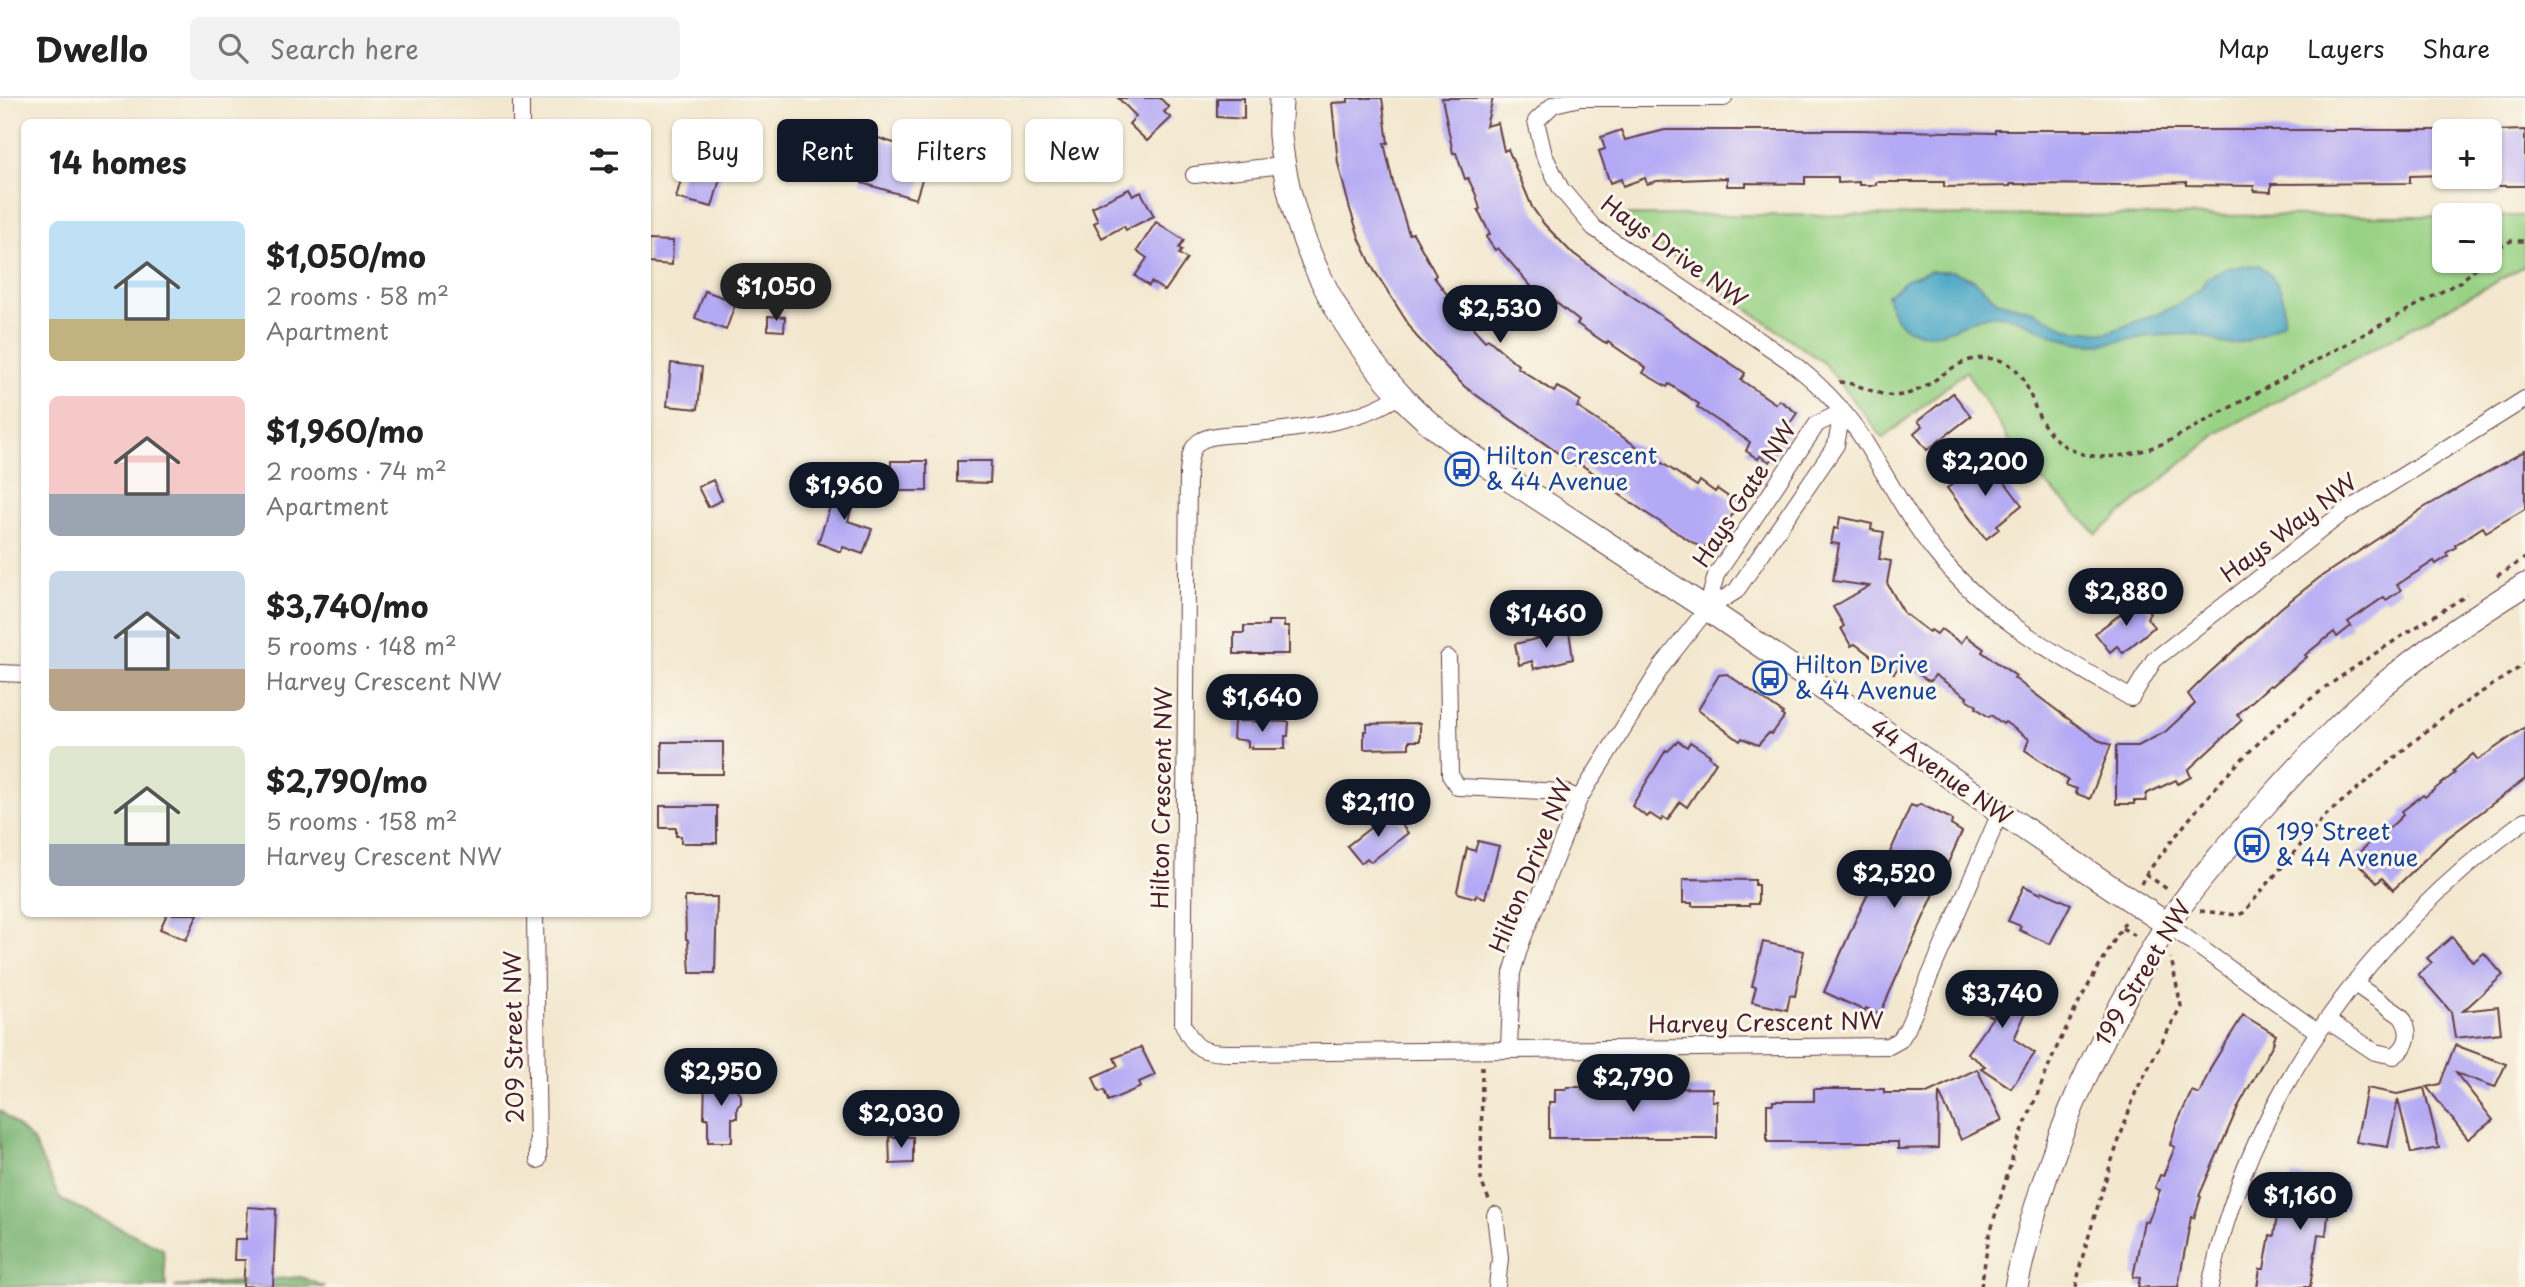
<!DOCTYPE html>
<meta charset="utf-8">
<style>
:root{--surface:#fff;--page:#f2f2f2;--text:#222;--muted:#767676;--line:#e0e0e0;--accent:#111827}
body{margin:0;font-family:"Playpen Sans",sans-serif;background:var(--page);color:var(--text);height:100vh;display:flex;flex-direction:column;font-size:26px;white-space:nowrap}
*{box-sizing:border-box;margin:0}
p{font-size:23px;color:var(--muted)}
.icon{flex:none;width:38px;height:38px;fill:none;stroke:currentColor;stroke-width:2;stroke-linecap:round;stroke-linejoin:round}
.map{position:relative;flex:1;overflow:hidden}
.drawer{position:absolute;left:21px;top:21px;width:630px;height:798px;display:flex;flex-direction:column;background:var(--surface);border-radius:10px;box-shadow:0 2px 5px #0004}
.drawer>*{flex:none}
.banner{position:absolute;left:672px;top:21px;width:665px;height:63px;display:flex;gap:14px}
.controls{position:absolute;left:2432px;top:21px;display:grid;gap:14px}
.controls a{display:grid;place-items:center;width:70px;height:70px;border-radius:10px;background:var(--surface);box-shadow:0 2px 5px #0004;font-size:35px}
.price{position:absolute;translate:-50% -60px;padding:0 16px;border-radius:24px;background:var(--accent);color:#fff;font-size:23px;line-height:46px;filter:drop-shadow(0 2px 4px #0008)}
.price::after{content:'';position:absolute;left:50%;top:42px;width:21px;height:16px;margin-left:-10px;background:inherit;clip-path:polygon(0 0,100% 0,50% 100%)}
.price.current{background:#222;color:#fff}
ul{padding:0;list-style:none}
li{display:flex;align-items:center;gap:21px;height:175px;padding:0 28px}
li span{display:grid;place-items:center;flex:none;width:196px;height:140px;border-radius:10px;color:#555}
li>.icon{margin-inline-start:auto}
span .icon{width:84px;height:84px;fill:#fffc;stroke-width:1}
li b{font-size:30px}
h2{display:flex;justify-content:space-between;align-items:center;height:84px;padding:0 28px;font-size:30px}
.pill{padding:0 24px;border-radius:10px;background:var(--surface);box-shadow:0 2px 5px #0004;font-size:24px;line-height:63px}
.pill.current{background:var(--accent);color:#fff}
header{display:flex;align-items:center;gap:42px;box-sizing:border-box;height:98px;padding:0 35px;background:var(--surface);border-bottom:2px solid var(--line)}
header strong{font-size:33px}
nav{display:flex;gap:38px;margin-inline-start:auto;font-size:24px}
.search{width:490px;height:63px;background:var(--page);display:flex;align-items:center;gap:18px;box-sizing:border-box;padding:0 24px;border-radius:10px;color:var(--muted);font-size:26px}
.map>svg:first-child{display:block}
.green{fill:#99d285;stroke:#727858;stroke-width:2}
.forest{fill:#7ab472;stroke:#626a4e;stroke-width:2}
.water{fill:#46a6c5;stroke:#486278;stroke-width:2}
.building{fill:#b4a9f4}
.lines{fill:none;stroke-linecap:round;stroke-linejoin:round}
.street-casing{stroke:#633d44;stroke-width:18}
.secondary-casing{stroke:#633d44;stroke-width:25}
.path{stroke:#633d44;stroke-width:3.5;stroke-dasharray:5 5;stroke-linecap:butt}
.street{stroke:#fff;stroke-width:16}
.secondary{stroke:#fff;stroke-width:23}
.labels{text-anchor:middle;stroke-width:6;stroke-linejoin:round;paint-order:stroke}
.street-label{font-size:23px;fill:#4a1f2b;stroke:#fbf7ec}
.transit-label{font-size:23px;fill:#164399;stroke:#fbf7ec;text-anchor:start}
</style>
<header>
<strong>Dwello</strong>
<div class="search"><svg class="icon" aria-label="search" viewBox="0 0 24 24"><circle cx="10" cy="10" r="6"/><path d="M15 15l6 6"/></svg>Search here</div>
<nav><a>Map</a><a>Layers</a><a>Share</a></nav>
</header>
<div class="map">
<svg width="2525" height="1189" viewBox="0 0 2525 1189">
<rect width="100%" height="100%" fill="#fbf7ec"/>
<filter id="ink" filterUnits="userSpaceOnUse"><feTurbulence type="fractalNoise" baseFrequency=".0143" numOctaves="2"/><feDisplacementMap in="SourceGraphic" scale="14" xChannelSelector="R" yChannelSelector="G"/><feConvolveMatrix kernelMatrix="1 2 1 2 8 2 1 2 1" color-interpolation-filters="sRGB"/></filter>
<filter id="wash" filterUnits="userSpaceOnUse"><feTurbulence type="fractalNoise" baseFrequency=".00686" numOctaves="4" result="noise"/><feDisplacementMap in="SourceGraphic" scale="28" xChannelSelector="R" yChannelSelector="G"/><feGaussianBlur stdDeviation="1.57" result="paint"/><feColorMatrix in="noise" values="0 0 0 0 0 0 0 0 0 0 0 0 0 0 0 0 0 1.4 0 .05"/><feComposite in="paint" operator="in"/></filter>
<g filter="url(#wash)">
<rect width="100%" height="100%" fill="#f3e8cf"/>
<!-- green -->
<polygon class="green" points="1615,117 2445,118 2445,163 2490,163 2490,118 2525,118 2525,168 2218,335 2097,436 2020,360 1966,273 1883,340 1825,266"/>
<!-- forest -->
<g class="forest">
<polygon points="0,1012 33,1043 60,1101 163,1151 166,1189 0,1189"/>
<polygon points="301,1179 325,1189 174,1189"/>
</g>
<!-- water -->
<path class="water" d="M2259 167C2281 184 2286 197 2283 224 2267 234 2253 242 2235 246 2221 249 2207 236 2194 236 2180 237 2165 237 2151 238 2118 242 2102 251 2067 242 2044 236 2021 218 1996 217 1966 217 1943 248 1909 231 1895 225 1890 210 1887 197L1910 180 1931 173H1953L1974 182 1997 203 2036 214 2067 231 2107 235 2176 208 2201 191 2206 181 2227 170Z"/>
<g id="blocks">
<!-- building -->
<g class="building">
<polygon points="1118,0 1160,0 1169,9 1164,14 1171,20 1147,43 1129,26 1136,18"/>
<polygon points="1217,0 1244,0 1244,21 1217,19"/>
<polygon points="1348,0 1382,0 1388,45 1384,45 1394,89 1409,136 1413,135 1436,177 1434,179 1448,198 1446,200 1485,243 1488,241 1518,267 1517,269 1554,294 1557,289 1566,293 1581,303 1577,309 1697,388 1700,383 1715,394 1717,391 1739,406 1717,441 1713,438 1703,451 1649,417 1609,389 1611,387 1577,364 1575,367 1465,289 1416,238 1374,172 1360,142 1349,108 1338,65 1332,5 1348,4"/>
<polygon points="1442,0 1493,0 1486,28 1498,25 1504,53 1508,51 1532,109 1544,126 1570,153 1620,190 1745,275 1741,282 1776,306 1779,302 1797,315 1784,334 1788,336 1770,364 1760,358 1758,361 1746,353 1750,344 1697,309 1699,306 1669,286 1667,289 1643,275 1646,270 1608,244 1607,246 1577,226 1579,223 1554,203 1552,206 1535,193 1498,150 1495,152 1486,139 1490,136 1478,112 1480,111 1476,97 1468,80 1465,81 1456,55 1453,55"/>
<polygon points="697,25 733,35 712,109 676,100"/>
<polygon points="1621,32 1625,42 1665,32 1858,32 1995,35 1995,32 2436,32 2443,33 2444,77 2410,78 2410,85 2271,86 2271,94 2254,93 2254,88 2187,87 2187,84 2125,87 2010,86 2010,88 1944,89 1944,84 1876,84 1876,87 1859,87 1859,84 1838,85 1838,79 1805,79 1805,86 1746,85 1746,88 1727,88 1727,80 1657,83 1647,86 1645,80 1623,88 1621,81 1610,85 1599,53 1605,51 1601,39"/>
<polygon points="2525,32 2525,88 2490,88 2490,33"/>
<polygon points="875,39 897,46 898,42 931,52 916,101 862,85"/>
<polygon points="1129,91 1133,98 1141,94 1154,118 1126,132 1124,128 1102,140 1094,125 1098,123 1092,109"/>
<polygon points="1156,124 1184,142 1179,150 1182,152 1179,156 1187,161 1165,193 1151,184 1149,188 1135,178 1147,160 1137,153"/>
<polygon points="648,142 673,143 672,167 648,165"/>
<polygon points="705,193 736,204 726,232 695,220"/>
<polygon points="768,218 785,219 784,233 768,232"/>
<polygon points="671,265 702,269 698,311 667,308"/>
<polygon points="1953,295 1971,318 1927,352 1914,335 1922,328 1918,323"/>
<polygon points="2525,353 2525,411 2486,434 2483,429 2455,447 2456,449 2446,455 2448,458 2436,466 2434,463 2397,487 2401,492 2386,502 2384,499 2348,524 2351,528 2337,539 2334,534 2305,557 2307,559 2272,588 2270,587 2237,617 2242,622 2188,672 2191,679 2178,686 2176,682 2146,696 2146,703 2134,703 2134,706 2116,706 2116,648 2138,648 2165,634 2195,606 2188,596 2207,577 2282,509 2319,480 2425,409"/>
<polygon points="1988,362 2022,407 1997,427 1999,431 1986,441 1947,390"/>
<rect x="891" y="363" width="36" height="30"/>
<polygon points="957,363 991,363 990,385 957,384"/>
<polygon points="836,381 858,388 848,423 872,431 863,456 843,449 841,454 818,445 831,406 829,406"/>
<polygon points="713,382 722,402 708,409 698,389"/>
<polygon points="1840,419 1872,426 1871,432 1884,434 1879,461 1891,463 1887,485 1904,515 1929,534 1931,532 1937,536 1941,531 1961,545 1966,538 1984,551 1982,554 2016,578 2014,580 2063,617 2098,642 2111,647 2090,701 2075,695 2077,691 2066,687 2068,682 2025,652 2029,641 2005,624 2003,626 1991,617 1989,619 1976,610 1977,608 1966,601 1967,599 1935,577 1931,583 1927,582 1902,565 1894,575 1855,546 1851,548 1841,530 1844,528 1833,509 1869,488 1833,483 1839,446 1831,445 1834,430 1838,431"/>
<polygon points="2140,502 2150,515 2147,520 2154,529 2123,555 2117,548 2110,554 2095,535"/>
<polygon points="1268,523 1284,523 1284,529 1289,529 1289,556 1234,556 1234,535 1244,535 1244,528 1268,528"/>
<polygon points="1569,533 1573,561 1534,571 1532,563 1519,567 1515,546"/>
<polygon points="1727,576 1783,615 1782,617 1784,619 1772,636 1769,635 1758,647 1742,640 1740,643 1698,612 1719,577"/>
<polygon points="1234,623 1289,624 1288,638 1285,638 1285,651 1251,651 1252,649 1248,649 1248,643 1233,641"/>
<polygon points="1420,625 1420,643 1409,643 1409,650 1364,651 1364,633 1367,633 1367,626"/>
<polygon points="2525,629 2525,681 2446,741 2393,792 2382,780 2377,785 2353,760 2374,741 2376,743 2403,717 2401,714 2423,697 2425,699 2455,675 2453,673 2473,656 2478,662"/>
<polygon points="1678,643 1687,649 1690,644 1710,657 1709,659 1716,664 1687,709 1680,704 1668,722 1663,720 1661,723 1650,716 1647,719 1632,708 1666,652 1668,653"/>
<rect x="662" y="644" width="61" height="32"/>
<polygon points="1920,706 1950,720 1952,723 1951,727 1962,734 1880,916 1866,910 1865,913 1824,894 1855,823 1873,785 1876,786 1911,707 1916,709"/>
<polygon points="660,708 717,708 717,745 681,745 681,738 676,738 676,730 660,730"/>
<polygon points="1394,717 1408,735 1371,764 1367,760 1361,765 1347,748 1383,720 1386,723"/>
<polygon points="1478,743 1499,748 1485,800 1476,797 1475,800 1458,795 1457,793 1467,750 1475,753"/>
<polygon points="1683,781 1755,782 1755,787 1758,787 1758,806 1749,806 1749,808 1692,808 1692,805 1683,805"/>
<polygon points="2024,788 2041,796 2042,793 2071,806 2050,846 2019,832 2021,828 2008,823"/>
<polygon points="685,799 717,799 715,875 690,875 688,842 686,841"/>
<polygon points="167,816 198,816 186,842 160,831"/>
<polygon points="2452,839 2473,864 2484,855 2503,877 2463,913 2498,909 2501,935 2455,940 2451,914 2418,876 2432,865 2427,860"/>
<polygon points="1763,844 1804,853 1795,898 1790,897 1787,912 1752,904 1756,889 1752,888"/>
<polygon points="1984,879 1996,884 1999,885 2001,881 2034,896 2014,941 2035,955 2011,990 1981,970 1985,968 1967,955 1993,919 1983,915 1985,910 1971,903"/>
<polygon points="2243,917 2276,937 2273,943 2274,944 2238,1009 2199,1098 2201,1099 2194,1120 2191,1119 2178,1189 2138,1189 2140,1180 2133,1179 2144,1123 2148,1124 2160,1092 2155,1090 2160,1077 2163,1078 2175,1049 2170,1047 2176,1027 2192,993 2199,996 2212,967"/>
<polygon points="2455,947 2506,966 2495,989 2456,975 2493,1022 2468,1041 2427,989 2440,986"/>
<polygon points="1141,949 1155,977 1139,984 1141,989 1108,1003 1104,992 1099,994 1093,979 1118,968 1114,960"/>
<polygon points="1977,971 2002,1022 1961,1042 1939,994 1938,1050 1898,1051 1898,1044 1767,1044 1767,1006 1773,1006 1773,1003 1814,1003 1814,991 1884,991 1884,995 1927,995"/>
<polygon points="705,981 737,981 737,992 741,997 741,1005 737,1009 737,1020 732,1020 732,1044 708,1044 708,1020 704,1020"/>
<polygon points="1567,989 1582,989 1582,991 1712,990 1712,1003 1717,1003 1717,1040 1549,1040 1549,1004 1555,1004 1555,991 1567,991"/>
<polygon points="2367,990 2397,996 2424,990 2439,1050 2411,1055 2398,1001 2388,1049 2356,1044"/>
<polygon points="889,1039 913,1039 913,1065 890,1066"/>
<polygon points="2292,1077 2348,1085 2347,1111 2329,1108 2326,1137 2318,1136 2310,1189 2257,1189 2260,1171 2264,1171 2270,1137 2274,1138 2278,1110 2287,1111"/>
<polygon points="248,1109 276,1111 273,1189 243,1188 245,1162 234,1162 235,1141 246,1141"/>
</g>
</g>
</g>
<g filter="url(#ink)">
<use href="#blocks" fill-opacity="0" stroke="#633d44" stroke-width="2"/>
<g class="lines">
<defs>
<g id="street">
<polyline points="521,0 521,24"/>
<path d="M1724 0H1580L1554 6 1536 23 1544 57 1561 91 1594 130 1788 262C1816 283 1842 309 1861 338 1886 377 1907 419 1936 455 1990 522 2058 557 2131 600L2154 562 2340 417 2525 301"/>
<polyline points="1194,77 1285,67"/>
<path d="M1399 297C1366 323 1297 331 1256 335 1240 337 1217 335 1202 342 1190 348 1189 363 1188 375L1183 926C1194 951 1202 955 1230 955L1889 948 1900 942 1907 931 2000 715"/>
<polyline points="1707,511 1716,477 1817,326 1842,314"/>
<polyline points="1448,560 1450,677 1458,689 1564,694 1579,701"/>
<polyline points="0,575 24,576"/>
<polyline points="535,816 538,1062"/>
<polyline points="2167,826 2318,934"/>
<path d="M2327 922 2375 954 2394 958C2409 948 2412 933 2401 918L2355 886"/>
<polyline points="1509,951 1512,875 1521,845 1579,701 1662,568 1707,511 1736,493 1836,347 1842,314"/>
<polyline points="1495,1117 1500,1160 1497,1189"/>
<path d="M2210 1189C2247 999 2371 835 2525 722"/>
</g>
<g id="secondary">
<path d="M1281 0C1281 12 1279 26 1280 38 1289 134 1336 228 1401 298 1437 337 1483 365 1527 393 1587 433 1647 471 1707 511 1861 615 2011 725 2167 826"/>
<path d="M2016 1189C2038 1080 2079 980 2134 884 2146 864 2156 843 2169 824 2199 780 2235 740 2270 701 2306 661 2341 623 2382 588 2426 551 2476 517 2525 487"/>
</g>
</defs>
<!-- street casing -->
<use href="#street" class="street-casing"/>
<!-- secondary casing -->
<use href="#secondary" class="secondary-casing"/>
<!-- path -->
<g class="path">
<polyline points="2490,153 2511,143 2525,143"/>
<path d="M1839 284C1861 285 1880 301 1902 297 1938 291 1953 254 1994 261 2025 266 2027 293 2038 316 2065 373 2122 363 2169 343L2461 183 2473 173 2480 163"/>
<polyline points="2497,478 2525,460"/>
<polyline points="2146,776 2167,791"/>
<path d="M2141 786 2146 776C2183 729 2220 679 2265 639 2326 583 2398 541 2467 497"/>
<polyline points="2200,813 2238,817 2243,815 2326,717 2443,619 2525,566"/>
<polyline points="2122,830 2138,839"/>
<polyline points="1482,968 1481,1083 1489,1102"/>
<polyline points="1981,1189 1989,1138 2016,1048 2056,951 2080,902 2126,822"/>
<polyline points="2076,1189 2081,1164 2108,1074 2136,993 2181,908 2171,860"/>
</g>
<!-- street -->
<use href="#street" class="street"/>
<!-- secondary -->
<use href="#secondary" class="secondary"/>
</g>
</g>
<!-- icons -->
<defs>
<symbol id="bus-ring" viewBox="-11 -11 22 22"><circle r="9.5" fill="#fbf7ec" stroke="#1a4fb4" stroke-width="1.5"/><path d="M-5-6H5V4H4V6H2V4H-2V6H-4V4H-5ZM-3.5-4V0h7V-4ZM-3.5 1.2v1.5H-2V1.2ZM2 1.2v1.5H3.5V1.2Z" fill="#1a4fb4"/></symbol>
</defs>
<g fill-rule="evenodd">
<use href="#bus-ring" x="1443" y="352" width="38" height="38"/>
<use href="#bus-ring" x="1751" y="561" width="38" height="38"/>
<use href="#bus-ring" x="2233" y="728" width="38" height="38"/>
</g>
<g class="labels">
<!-- street labels -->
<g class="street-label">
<text transform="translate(1674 154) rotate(36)" y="8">Hays Drive NW</text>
<text transform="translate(1745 396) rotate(-57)" y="8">Hays Gate NW</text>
<text transform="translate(2289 430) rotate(-37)" y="8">Hays Way NW</text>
<text transform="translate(1941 674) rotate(35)" y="8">44 Avenue NW</text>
<text transform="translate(1162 700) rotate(-89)" y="8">Hilton Crescent NW</text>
<text transform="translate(1531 768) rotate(-68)" y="8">Hilton Drive NW</text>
<text transform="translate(2143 875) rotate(-59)" y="8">199 Street NW</text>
<text transform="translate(1766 925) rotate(-1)" y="8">Harvey Crescent NW</text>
<text transform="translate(514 939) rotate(-91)" y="8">209 Street NW</text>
</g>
<!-- transit labels -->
<g class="transit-label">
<text x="1486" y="366">Hilton Crescent<tspan x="1486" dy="26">&amp; 44 Avenue</tspan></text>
<text x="1795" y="575">Hilton Drive<tspan x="1795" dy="26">&amp; 44 Avenue</tspan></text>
<text x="2276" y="742">199 Street<tspan x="2276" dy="26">&amp; 44 Avenue</tspan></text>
</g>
</g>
</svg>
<div class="controls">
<a>+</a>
<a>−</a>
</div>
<b class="price current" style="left:776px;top:225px">$1,050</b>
<b class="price" style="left:1500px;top:247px">$2,530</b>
<b class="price" style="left:1985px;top:400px">$2,200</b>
<b class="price" style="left:844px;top:424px">$1,960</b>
<b class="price" style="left:2126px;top:530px">$2,880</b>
<b class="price" style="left:1546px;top:552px">$1,460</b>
<b class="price" style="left:1262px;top:636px">$1,640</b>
<b class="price" style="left:1378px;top:741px">$2,110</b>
<b class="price" style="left:1894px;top:812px">$2,520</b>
<b class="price" style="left:2002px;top:932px">$3,740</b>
<b class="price" style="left:721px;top:1010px">$2,950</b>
<b class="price" style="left:1633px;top:1016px">$2,790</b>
<b class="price" style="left:901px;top:1052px">$2,030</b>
<b class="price" style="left:2300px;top:1134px">$1,160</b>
<div class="banner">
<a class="pill">Buy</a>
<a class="pill current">Rent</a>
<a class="pill">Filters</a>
<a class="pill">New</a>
</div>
<section class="drawer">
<h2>14 homes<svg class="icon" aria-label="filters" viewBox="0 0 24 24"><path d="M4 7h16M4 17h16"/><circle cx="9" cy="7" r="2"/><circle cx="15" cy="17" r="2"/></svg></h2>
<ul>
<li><span style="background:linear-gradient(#bfe0f5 70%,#c2b280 0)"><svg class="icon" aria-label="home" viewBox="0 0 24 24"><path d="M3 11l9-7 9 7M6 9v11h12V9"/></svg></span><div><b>$1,050/mo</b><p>2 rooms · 58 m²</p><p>Apartment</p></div></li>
<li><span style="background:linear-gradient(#f6c9c9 70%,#9aa5b1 0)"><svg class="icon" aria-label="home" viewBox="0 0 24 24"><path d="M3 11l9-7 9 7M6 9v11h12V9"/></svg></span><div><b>$1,960/mo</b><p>2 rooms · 74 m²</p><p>Apartment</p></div></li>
<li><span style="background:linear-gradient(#c9d6e8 70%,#b9a48a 0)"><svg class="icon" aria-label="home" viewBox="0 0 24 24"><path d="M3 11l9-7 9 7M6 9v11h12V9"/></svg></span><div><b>$3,740/mo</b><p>5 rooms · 148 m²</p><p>Harvey Crescent NW</p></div></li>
<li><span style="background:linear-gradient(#dfe7d0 70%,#9aa5b1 0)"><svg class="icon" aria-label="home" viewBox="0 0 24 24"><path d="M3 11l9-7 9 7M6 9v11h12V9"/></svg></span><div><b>$2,790/mo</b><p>5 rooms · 158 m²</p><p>Harvey Crescent NW</p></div></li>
</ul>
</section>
</div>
